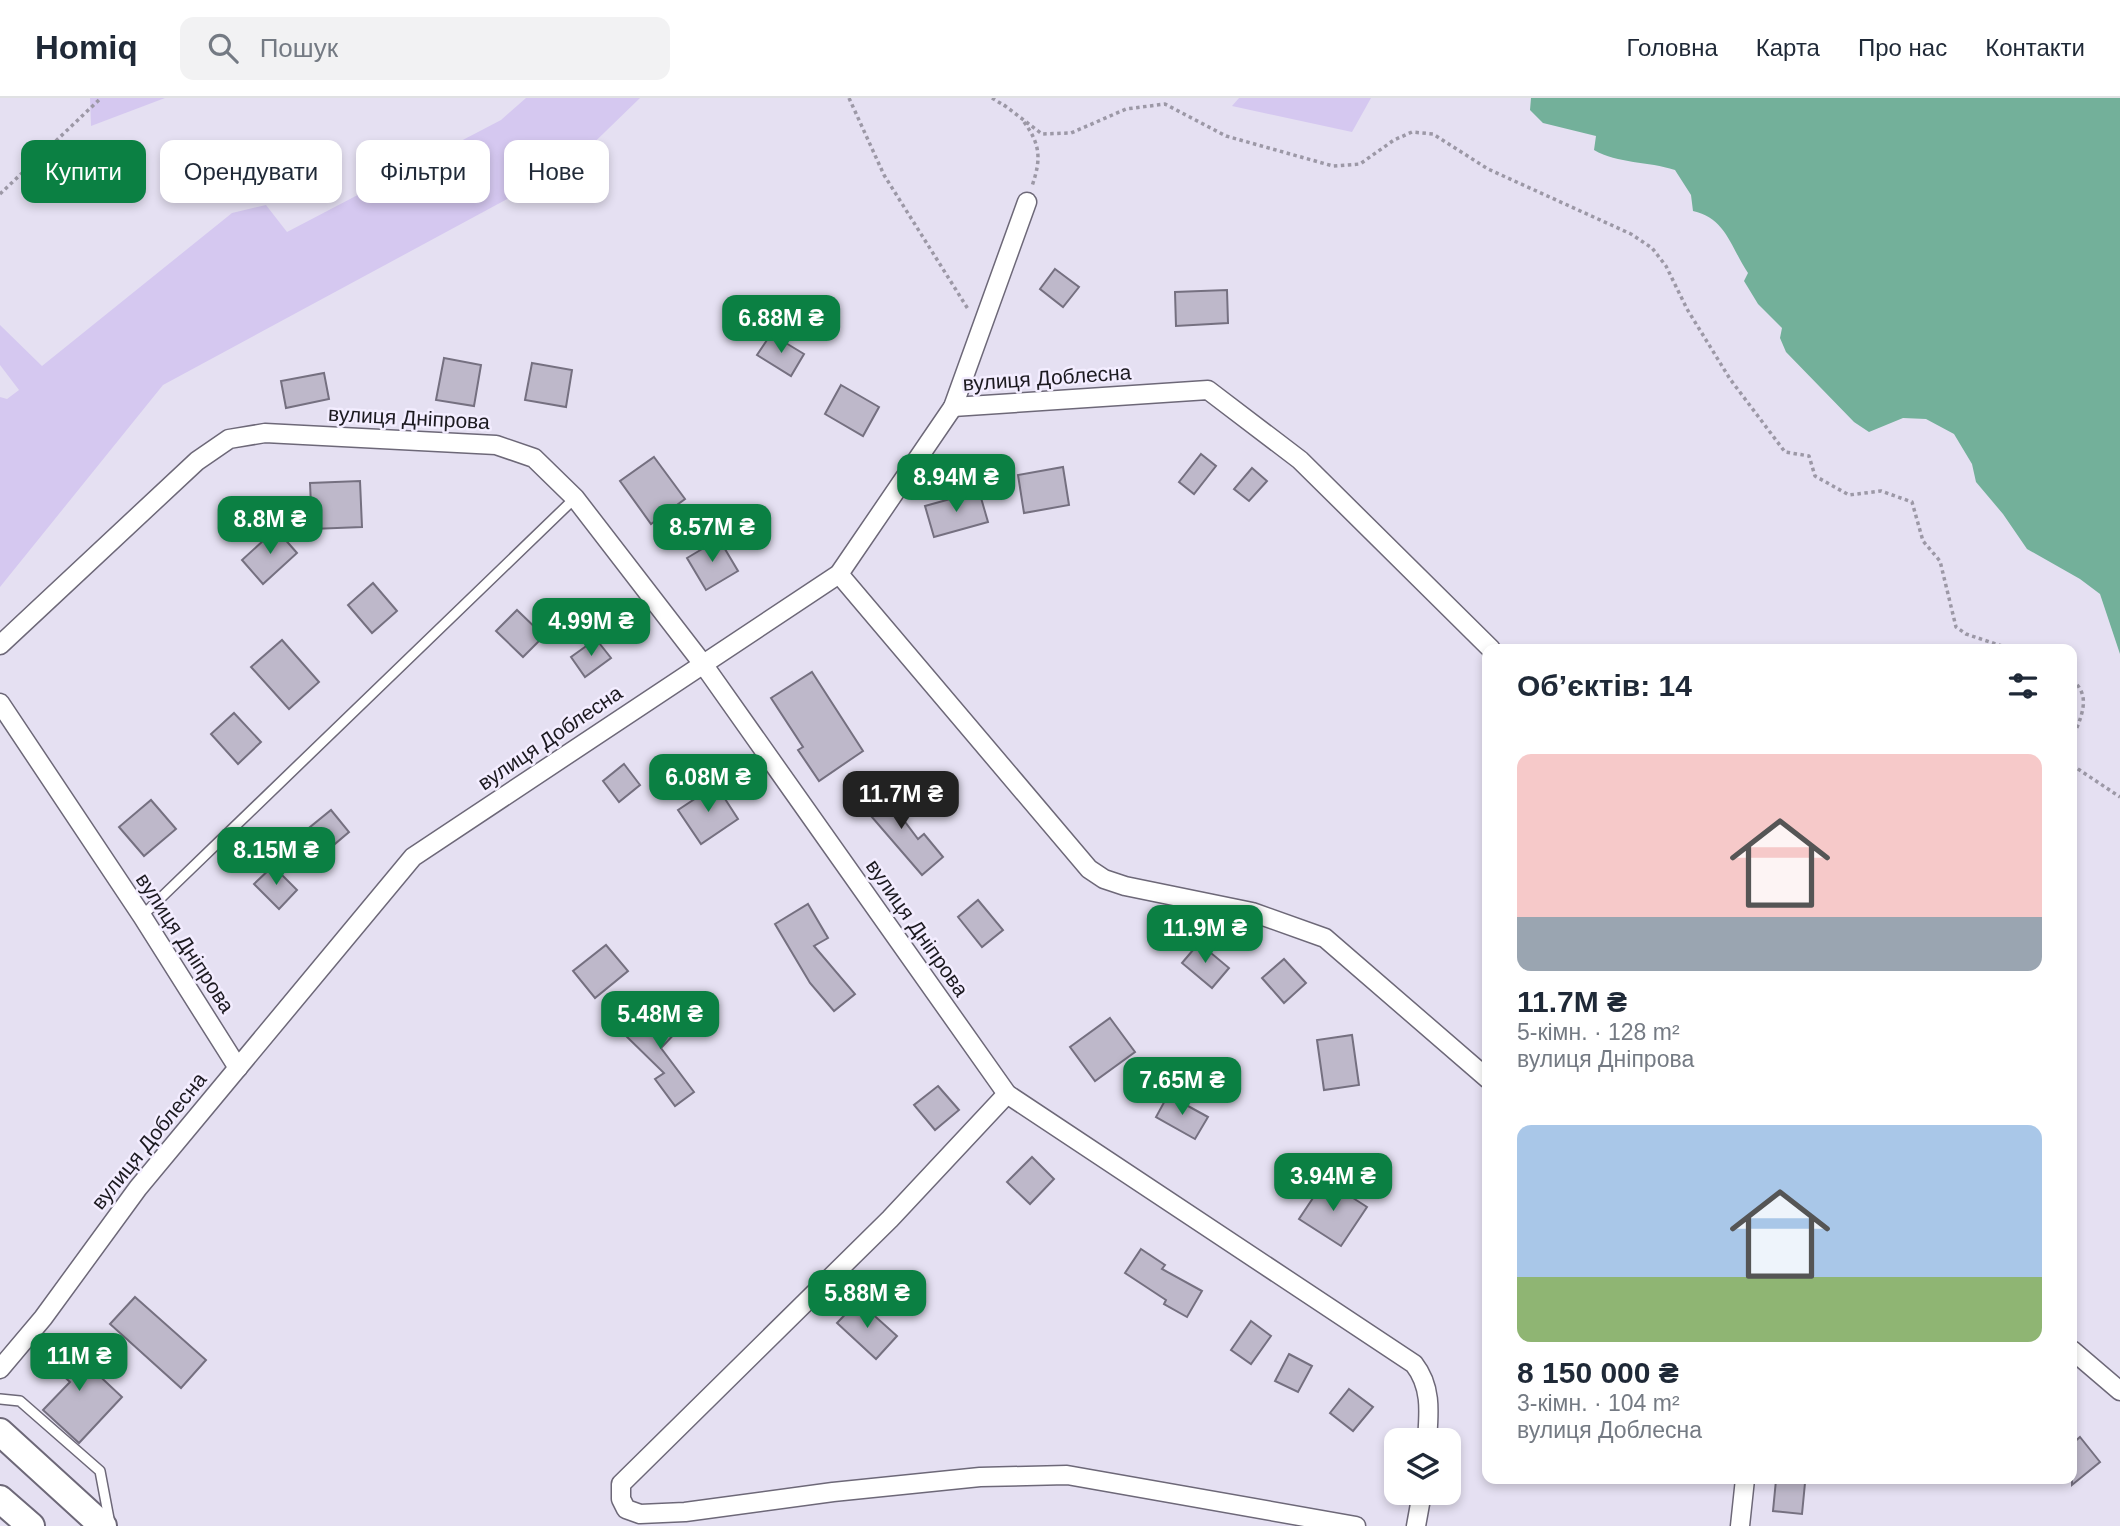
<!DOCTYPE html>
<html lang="uk">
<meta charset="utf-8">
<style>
:root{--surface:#fff;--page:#f2f2f3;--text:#1f2937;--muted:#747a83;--line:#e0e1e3;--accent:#0b8043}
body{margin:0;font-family:Arial,sans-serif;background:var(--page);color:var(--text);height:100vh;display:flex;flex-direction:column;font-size:26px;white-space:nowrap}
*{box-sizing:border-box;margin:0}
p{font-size:23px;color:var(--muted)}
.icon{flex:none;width:38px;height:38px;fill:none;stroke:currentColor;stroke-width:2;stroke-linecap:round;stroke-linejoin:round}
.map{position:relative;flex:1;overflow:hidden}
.panel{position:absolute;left:1482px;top:546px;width:595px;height:840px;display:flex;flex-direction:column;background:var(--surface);border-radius:14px;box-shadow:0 4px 10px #0003}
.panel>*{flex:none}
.top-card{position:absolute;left:21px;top:42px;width:665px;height:63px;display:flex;gap:14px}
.controls{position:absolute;left:1384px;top:1330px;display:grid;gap:14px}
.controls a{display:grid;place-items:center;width:77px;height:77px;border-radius:14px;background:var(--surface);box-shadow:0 4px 10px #0003;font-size:35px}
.price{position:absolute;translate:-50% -60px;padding:0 16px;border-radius:14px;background:var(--accent);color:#fff;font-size:23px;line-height:46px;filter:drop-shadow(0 2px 4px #0008)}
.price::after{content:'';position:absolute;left:50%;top:42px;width:21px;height:16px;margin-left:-10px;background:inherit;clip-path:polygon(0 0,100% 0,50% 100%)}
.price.selected{background:#222;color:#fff}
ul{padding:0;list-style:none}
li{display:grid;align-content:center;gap:14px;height:371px;padding:0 35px}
li span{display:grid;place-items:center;height:217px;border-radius:14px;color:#555}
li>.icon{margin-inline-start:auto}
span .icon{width:126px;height:126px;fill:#fffc;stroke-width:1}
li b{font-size:30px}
h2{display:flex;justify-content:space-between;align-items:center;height:84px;padding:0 35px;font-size:30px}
.tag{padding:0 24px;border-radius:14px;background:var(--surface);box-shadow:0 4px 10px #0003;font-size:24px;line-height:63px}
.tag.selected{background:var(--accent);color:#fff}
header{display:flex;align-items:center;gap:42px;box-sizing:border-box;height:98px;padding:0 35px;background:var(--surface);border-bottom:2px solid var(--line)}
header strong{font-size:33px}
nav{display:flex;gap:38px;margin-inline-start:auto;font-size:24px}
.search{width:490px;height:63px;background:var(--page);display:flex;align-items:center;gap:18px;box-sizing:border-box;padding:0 24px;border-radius:14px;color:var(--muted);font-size:26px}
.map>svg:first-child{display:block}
.green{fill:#d5c8f0}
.water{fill:#73b09a}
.building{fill:#beb8ca;stroke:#757080;stroke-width:2}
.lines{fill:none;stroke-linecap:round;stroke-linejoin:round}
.lane-casing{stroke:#6d6878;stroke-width:12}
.street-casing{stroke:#6d6878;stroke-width:21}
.primary-casing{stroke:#6d6878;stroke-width:30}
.path{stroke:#9c98a6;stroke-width:3.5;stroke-dasharray:3.5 3.5;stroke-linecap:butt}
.lane{stroke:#fff;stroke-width:9}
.street{stroke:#fff;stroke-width:18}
.primary{stroke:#fff;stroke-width:26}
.labels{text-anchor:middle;stroke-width:5;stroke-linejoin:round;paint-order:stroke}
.street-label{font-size:21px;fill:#1c1a20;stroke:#f3edff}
</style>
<header>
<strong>Homiq</strong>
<div class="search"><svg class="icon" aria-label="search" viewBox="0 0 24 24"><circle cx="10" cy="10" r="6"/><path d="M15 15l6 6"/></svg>Пошук</div>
<nav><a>Головна</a><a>Карта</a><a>Про нас</a><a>Контакти</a></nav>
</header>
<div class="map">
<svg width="2120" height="1428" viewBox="0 0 2120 1428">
<rect width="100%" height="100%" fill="#e5e0f2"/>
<!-- green -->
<g class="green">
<polygon points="90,0 165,0 91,28"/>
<polygon points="526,0 640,0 572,66 163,287 0,489 0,299 7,301 19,292 0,267 0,227 42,268 232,115 266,107 287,134 501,22"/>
<polygon points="1239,0 1371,0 1352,34 1232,8"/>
</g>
<!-- water -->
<path class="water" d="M1531 0H2120V556L2100 496 2080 481 2027 451 2003 416 1976 384 1972 366 1954 336 1926 321 1903 320 1869 334 1854 324 1786 254 1780 240 1782 230 1758 206 1744 183 1748 175C1731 150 1726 120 1693 113L1691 97 1675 72C1648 63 1618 66 1594 52L1596 38 1543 25 1530 12Z"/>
<!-- building -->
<g class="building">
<polygon points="1055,171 1079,189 1063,209 1040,191"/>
<polygon points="1227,192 1228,225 1176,228 1175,194"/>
<polygon points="771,236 804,256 791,278 757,257"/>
<polygon points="444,260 481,267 474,308 436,302"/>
<polygon points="532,265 572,272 566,309 525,302"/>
<polygon points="324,275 329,301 286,310 281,283"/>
<polygon points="841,287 879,309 863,338 825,316"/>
<polygon points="1201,356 1216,368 1194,396 1179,384"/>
<polygon points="654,359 685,401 651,426 620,383"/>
<polygon points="1063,369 1069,407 1024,415 1018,377"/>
<polygon points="1252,370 1267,383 1249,403 1234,391"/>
<polygon points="360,383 362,429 312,431 310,385"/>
<polygon points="979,393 988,424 934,439 925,408"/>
<polygon points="276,431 297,455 263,486 242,462"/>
<polygon points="719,441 738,473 706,492 687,460"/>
<polygon points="373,485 397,513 372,535 348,507"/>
<polygon points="517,512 544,538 523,559 496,533"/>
<polygon points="596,541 611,560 585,579 571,559"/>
<polygon points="282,542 319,584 289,611 251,569"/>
<polygon points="812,574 863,653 819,683 798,652 803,649 771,600"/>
<polygon points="234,615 261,644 238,666 211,636"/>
<polygon points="624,666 640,687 619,704 603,683"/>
<polygon points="716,687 738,721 701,746 678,712"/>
<polygon points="878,688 918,741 924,736 943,759 922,777 858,703"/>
<polygon points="151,702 176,731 144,758 119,729"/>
<polygon points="331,712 349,734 323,756 304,734"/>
<polygon points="273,768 297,792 279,811 254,786"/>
<polygon points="978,802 1003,832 982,849 958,819"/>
<polygon points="808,806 828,840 814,848 855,896 834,913 810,885 775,826"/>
<polygon points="1199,845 1229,870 1212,890 1182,865"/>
<polygon points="606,847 628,873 595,900 573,873"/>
<polygon points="1284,861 1306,885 1284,905 1262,880"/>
<polygon points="654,905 680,930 661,950 694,994 675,1008 655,981 664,975 624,936"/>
<polygon points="1110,920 1135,954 1095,983 1070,949"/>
<polygon points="1352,937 1359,987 1324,992 1317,942"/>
<polygon points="938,988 959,1012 935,1032 914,1007"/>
<polygon points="1168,997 1208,1019 1195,1041 1156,1019"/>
<polygon points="1032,1059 1054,1081 1030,1106 1007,1084"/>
<polygon points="1325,1082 1367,1109 1341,1148 1299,1121"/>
<polygon points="1141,1151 1165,1167 1162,1171 1202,1193 1187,1219 1164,1206 1166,1202 1125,1175"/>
<polygon points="135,1199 206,1262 181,1290 110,1226"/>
<polygon points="858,1203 897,1238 876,1261 837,1225"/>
<polygon points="1251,1223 1271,1238 1251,1266 1231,1252"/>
<polygon points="66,1238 78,1252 75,1255 122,1299 79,1345 43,1312 70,1284 44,1260"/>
<polygon points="1289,1256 1312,1268 1298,1294 1275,1283"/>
<polygon points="1349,1291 1373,1309 1353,1333 1330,1315"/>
<polygon points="2080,1339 2100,1364 2072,1387 2072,1346"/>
<polygon points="1776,1382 1805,1385 1802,1416 1773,1413"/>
</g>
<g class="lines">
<defs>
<g id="lane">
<polyline points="142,818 575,400"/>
<polyline points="0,1301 20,1303 100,1373 110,1426"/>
</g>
<g id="street">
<polyline points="953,309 1208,292 1300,362 1491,551"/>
<polyline points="839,476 1089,771 1104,781 1125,788 1252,814 1325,840 1488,981"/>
<path d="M0 547 197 363 229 341 265 335 496 347 534 360 575 400 703 566 1007 996 1414 1266C1432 1289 1429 1315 1427 1342"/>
<polyline points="0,605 142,818 238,970"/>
<polyline points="1007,996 890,1121 621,1386 621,1401 626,1411 640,1416 685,1414 833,1394 980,1379 1067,1377 1356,1428"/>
<polyline points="2072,1252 2120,1293"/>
<polyline points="0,1271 43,1220 138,1090 413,759 839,476 953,309 1027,104"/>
<polyline points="1416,1428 1422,1395"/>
<polyline points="1740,1428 1745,1381"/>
</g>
<g id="primary">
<polyline points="0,1334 103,1428"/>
<polyline points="0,1401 31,1428"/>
</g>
</defs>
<!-- lane casing -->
<use href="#lane" class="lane-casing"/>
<!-- street casing -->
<use href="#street" class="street-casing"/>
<!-- primary casing -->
<use href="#primary" class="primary-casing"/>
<!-- path -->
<g class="path">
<polyline points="849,0 884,77 968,211"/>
<polyline points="992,0 1005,8"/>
<polyline points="1004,7 1042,36 1071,35 1126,11 1165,6 1226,38 1333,68 1360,66 1394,42 1412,34 1433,36 1488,71 1631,136 1652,150 1666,168 1687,211 1730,281 1785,354 1809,358 1815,378 1849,397 1881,393 1912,404 1923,443 1940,463 1956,529 1966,536 2011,551"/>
<path d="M1024 24C1041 47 1041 62 1032 88"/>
<polyline points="0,96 101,0"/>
<path d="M2072 582C2093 598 2080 621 2072 642"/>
<polyline points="2072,667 2120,699"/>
</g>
<!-- lane -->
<use href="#lane" class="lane"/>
<!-- street -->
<use href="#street" class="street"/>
<!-- primary -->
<use href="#primary" class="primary"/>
</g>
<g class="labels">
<!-- street labels -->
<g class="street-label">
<text transform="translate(1047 280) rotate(-4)" y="7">вулиця Доблесна</text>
<text transform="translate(409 320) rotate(3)" y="7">вулиця Дніпрова</text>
<text transform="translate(550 640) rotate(-34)" y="7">вулиця Доблесна</text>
<text transform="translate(917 830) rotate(55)" y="7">вулиця Дніпрова</text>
<text transform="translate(185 845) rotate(57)" y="7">вулиця Дніпрова</text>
<text transform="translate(149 1043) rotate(-51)" y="7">вулиця Доблесна</text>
</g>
</g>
</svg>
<div class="controls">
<a><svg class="icon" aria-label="layers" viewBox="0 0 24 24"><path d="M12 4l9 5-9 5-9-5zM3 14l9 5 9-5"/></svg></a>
</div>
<b class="price" style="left:781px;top:257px">6.88M ₴</b>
<b class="price" style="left:956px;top:416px">8.94M ₴</b>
<b class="price" style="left:270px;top:458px">8.8M ₴</b>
<b class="price" style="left:712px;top:466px">8.57M ₴</b>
<b class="price" style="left:591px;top:560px">4.99M ₴</b>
<b class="price" style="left:708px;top:716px">6.08M ₴</b>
<b class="price selected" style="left:901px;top:733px">11.7M ₴</b>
<b class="price" style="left:276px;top:789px">8.15M ₴</b>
<b class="price" style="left:1205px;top:867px">11.9M ₴</b>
<b class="price" style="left:660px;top:953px">5.48M ₴</b>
<b class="price" style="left:1182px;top:1019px">7.65M ₴</b>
<b class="price" style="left:1333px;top:1115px">3.94M ₴</b>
<b class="price" style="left:867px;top:1232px">5.88M ₴</b>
<b class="price" style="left:79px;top:1295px">11M ₴</b>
<div class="top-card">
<a class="tag selected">Купити</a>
<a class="tag">Орендувати</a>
<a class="tag">Фільтри</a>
<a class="tag">Нове</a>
</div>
<section class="panel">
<h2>Об’єктів: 14<svg class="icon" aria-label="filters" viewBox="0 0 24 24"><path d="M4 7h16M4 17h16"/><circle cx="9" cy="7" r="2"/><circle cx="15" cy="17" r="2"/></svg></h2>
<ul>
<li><span style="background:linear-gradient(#f6c9c9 75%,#9aa5b1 0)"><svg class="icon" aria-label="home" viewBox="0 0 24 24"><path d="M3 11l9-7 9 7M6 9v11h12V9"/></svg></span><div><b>11.7M ₴</b><p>5-кімн. · 128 m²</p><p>вулиця Дніпрова</p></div></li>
<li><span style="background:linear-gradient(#a9c7e8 70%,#8fb573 0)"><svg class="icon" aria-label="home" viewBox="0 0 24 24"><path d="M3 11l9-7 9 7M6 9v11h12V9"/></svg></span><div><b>8 150 000 ₴</b><p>3-кімн. · 104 m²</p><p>вулиця Доблесна</p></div></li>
</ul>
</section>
</div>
